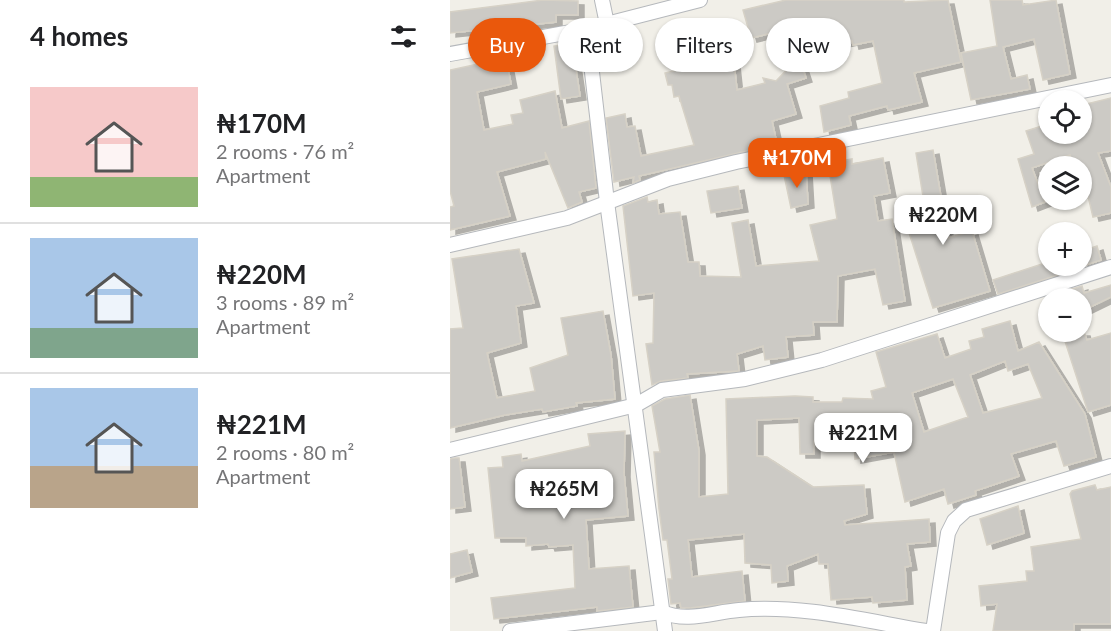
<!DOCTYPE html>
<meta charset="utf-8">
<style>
:root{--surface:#fff;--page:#f2f2f2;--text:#202124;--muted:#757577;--line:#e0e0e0;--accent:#ea580c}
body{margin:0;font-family:Lato,sans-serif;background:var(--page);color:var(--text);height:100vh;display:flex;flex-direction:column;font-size:22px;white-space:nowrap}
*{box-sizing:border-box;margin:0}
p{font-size:20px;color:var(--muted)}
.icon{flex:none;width:33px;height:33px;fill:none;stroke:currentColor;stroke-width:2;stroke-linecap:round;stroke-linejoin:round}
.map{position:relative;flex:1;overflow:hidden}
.sheet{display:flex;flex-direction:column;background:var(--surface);width:450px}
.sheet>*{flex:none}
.hud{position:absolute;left:18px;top:18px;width:552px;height:54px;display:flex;gap:12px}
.controls{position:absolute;left:588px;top:90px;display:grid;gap:12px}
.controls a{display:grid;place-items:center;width:54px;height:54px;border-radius:50%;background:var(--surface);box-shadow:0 2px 4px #0004;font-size:30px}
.price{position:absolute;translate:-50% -51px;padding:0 14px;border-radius:12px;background:#fff;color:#222;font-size:20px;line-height:39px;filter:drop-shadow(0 2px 3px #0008)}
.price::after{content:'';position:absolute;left:50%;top:36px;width:18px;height:14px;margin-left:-9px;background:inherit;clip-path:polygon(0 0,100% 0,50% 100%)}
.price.current{background:var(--accent);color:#fff}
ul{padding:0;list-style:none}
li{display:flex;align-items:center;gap:18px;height:150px;padding:0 30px}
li+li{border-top:2px solid var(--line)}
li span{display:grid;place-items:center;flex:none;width:168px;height:120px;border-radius:0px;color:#555}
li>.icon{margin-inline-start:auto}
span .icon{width:72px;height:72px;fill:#fffc;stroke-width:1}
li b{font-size:26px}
h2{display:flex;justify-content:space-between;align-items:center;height:72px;padding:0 30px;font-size:26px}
.pill{padding:0 21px;border-radius:27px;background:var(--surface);box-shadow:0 2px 4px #0004;font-size:21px;line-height:54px}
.pill.current{background:var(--accent);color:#fff}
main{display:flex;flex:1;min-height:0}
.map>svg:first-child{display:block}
.building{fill:#cccac5;stroke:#d6d1c6;stroke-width:1.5;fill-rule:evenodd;filter:url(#shadow)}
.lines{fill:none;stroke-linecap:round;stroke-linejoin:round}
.street-casing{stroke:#b5b8bc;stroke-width:16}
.street{stroke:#fff;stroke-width:14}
</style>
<main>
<section class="sheet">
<h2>4 homes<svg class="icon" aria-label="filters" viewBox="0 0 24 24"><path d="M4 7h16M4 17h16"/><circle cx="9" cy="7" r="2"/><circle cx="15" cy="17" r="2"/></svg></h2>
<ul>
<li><span style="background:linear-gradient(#f6c9c9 75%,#8fb573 0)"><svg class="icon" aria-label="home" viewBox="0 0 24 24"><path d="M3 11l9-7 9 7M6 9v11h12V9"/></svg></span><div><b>₦170M</b><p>2 rooms · 76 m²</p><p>Apartment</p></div></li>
<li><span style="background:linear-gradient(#a9c7e8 75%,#7fa58c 0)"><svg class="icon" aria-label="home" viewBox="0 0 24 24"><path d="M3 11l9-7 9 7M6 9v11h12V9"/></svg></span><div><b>₦220M</b><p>3 rooms · 89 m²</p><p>Apartment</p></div></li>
<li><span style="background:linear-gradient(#a9c7e8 65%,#b9a48a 0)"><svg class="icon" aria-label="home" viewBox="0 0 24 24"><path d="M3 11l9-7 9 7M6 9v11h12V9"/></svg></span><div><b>₦221M</b><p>2 rooms · 80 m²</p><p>Apartment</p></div></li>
</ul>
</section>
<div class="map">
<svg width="661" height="631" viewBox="0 0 661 631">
<defs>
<filter id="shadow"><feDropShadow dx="6" dy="4" stdDeviation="0" flood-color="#0004"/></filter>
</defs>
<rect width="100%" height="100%" fill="#f1efe8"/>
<!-- building -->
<g class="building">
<polygon points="93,0 128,1 128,15 106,15 106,22 0,33 0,12"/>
<polygon points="336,0 454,0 454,2 498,0 511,62 464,73 472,102 438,110 437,106 399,116 401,125 374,132 370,106 399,98 398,92 432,83 423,41 403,45 402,41 373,47 374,53 351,59 343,28 301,38 293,10"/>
<polygon points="540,0 572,0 573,5 606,0 620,74 593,80 584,39 553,47 561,79 577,75 580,89 521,100 511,53 547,46"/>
<polygon points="281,35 287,90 315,83 313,78 326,81 349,57 356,78 337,84 346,114 322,121 327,144 189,176 190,180 183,183 184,177 164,182 156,118 175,114 177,127 185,126 191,156 244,145 229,96 224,97 222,85 218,85 215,73 257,63 254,37"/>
<polygon points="122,43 130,96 111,99 104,46"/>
<polygon points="56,58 61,84 27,92 34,130 63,124 61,115 73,113 70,100 105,91 112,128 139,121 146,188 129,192 132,202 118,208 95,152 96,159 47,172 60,216 0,230 0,207 4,206 0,191 0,70"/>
<polygon points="661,98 661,151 648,153 661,187 661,213 643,217 637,192 632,194 632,166 624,166 620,155 582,168 595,202 582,207 568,159 584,154 576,131 598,124 598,134 632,134 632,105"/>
<polygon points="483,150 498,238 522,231 540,291 483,308 454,217 476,215 466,153"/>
<polygon points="433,158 440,193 424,196 428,221 442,219 455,301 433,305 425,269 388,276 387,322 363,322 364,335 336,337 338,357 315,360 313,346 287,354 289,371 237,374 238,378 211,381 202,385 196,344 203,343 204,293 183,296 173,206 197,197 198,202 207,200 209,214 230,212 238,262 249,262 250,276 291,277 282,223 298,220 306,266 369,261 360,225 387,219 378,163 402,159 402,164"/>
<polygon points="356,170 358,204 341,208 334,175"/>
<polygon points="288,186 292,208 261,213 257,191"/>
<polygon points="647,246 651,260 632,266 632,251"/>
<polygon points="69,249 84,303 66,306 71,343 37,353 47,398 85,391 80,368 118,355 111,318 153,311 161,355 165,399 126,403 127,406 93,412 92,409 55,415 0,428 0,329 13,328 2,259"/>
<polygon points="598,262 598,266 626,266 627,269 548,294 543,280"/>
<polygon points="661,285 661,297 632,311 632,298 601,298 600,296 632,286 634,293"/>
<path d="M560 321 568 351 589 342 635 414 646 457 614 466 606 441 561 454 569 476 525 491 526 495 498 504 494 489 455 502 444 452 405 459 404 443 364 441V454H350L349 418 307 420V456L317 457 363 487 414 485 417 514 394 521 395 525 479 519 480 542 457 544 461 566 455 567 457 600 423 603 422 597 381 600 378 564H369L368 554 337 566 338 581 322 583 321 565 295 563 294 534 238 540 242 577 292 571 295 601 240 608H231L230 603 221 604 218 579H222L217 540H213L209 509 204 452H210L202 406 215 399 240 395 249 451V497L278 494 276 399 345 396 363 397V402H392L393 398 423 399 421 391 436 387 426 352 487 334 495 358 521 349 519 341 534 337 532 329ZM555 361 558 371 578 364 592 398 533 413 520 375ZM503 379 518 417 474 432 462 393Z"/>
<polygon points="612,332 634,332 637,340 661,333 661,405 638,412"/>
<polygon points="175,431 174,473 178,516 136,520 139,569 179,566 183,607 147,611 147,607 44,619 41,598 125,588 123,545 99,547 98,544 76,546 76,538 45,538 38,468 53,467 52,457 71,454 72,461 140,446 138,434"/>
<polygon points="5,458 9,458 15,507 0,509 0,459"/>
<polygon points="645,485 647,490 661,487 661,624 624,624 624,631 543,631 547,604 531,606 529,586 577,581 576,571 584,571 581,547 631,539 620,494 622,491"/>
<polygon points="568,506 574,533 537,545 530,519"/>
<polygon points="17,550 22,572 0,578 0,554"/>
</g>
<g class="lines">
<defs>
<g id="street">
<polyline points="152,0 157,24"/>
<polyline points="137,29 157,202 215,631"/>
<polyline points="0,54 137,29 250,0"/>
<polyline points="0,245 117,218 218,179 286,162 661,85"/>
<polyline points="0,450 186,405 212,390 295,379 372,360 661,267"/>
<path d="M60 631 212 612C237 623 263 612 289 610 350 604 416 621 476 631"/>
<polyline points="483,631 498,533 504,521 516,510 661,466"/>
</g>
</defs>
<!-- street casing -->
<use href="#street" class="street-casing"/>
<!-- street -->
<use href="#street" class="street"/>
</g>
</svg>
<div class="controls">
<a><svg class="icon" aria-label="locate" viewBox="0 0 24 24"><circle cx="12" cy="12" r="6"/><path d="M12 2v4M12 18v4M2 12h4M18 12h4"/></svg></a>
<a><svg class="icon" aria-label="layers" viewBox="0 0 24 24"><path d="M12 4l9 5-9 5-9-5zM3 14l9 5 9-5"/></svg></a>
<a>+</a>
<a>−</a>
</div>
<b class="price current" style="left:347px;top:189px">₦170M</b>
<b class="price" style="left:493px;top:246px">₦220M</b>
<b class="price" style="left:413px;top:464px">₦221M</b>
<b class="price" style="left:114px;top:520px">₦265M</b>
<div class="hud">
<a class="pill current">Buy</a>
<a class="pill">Rent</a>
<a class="pill">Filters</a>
<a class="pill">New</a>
</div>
</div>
</main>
